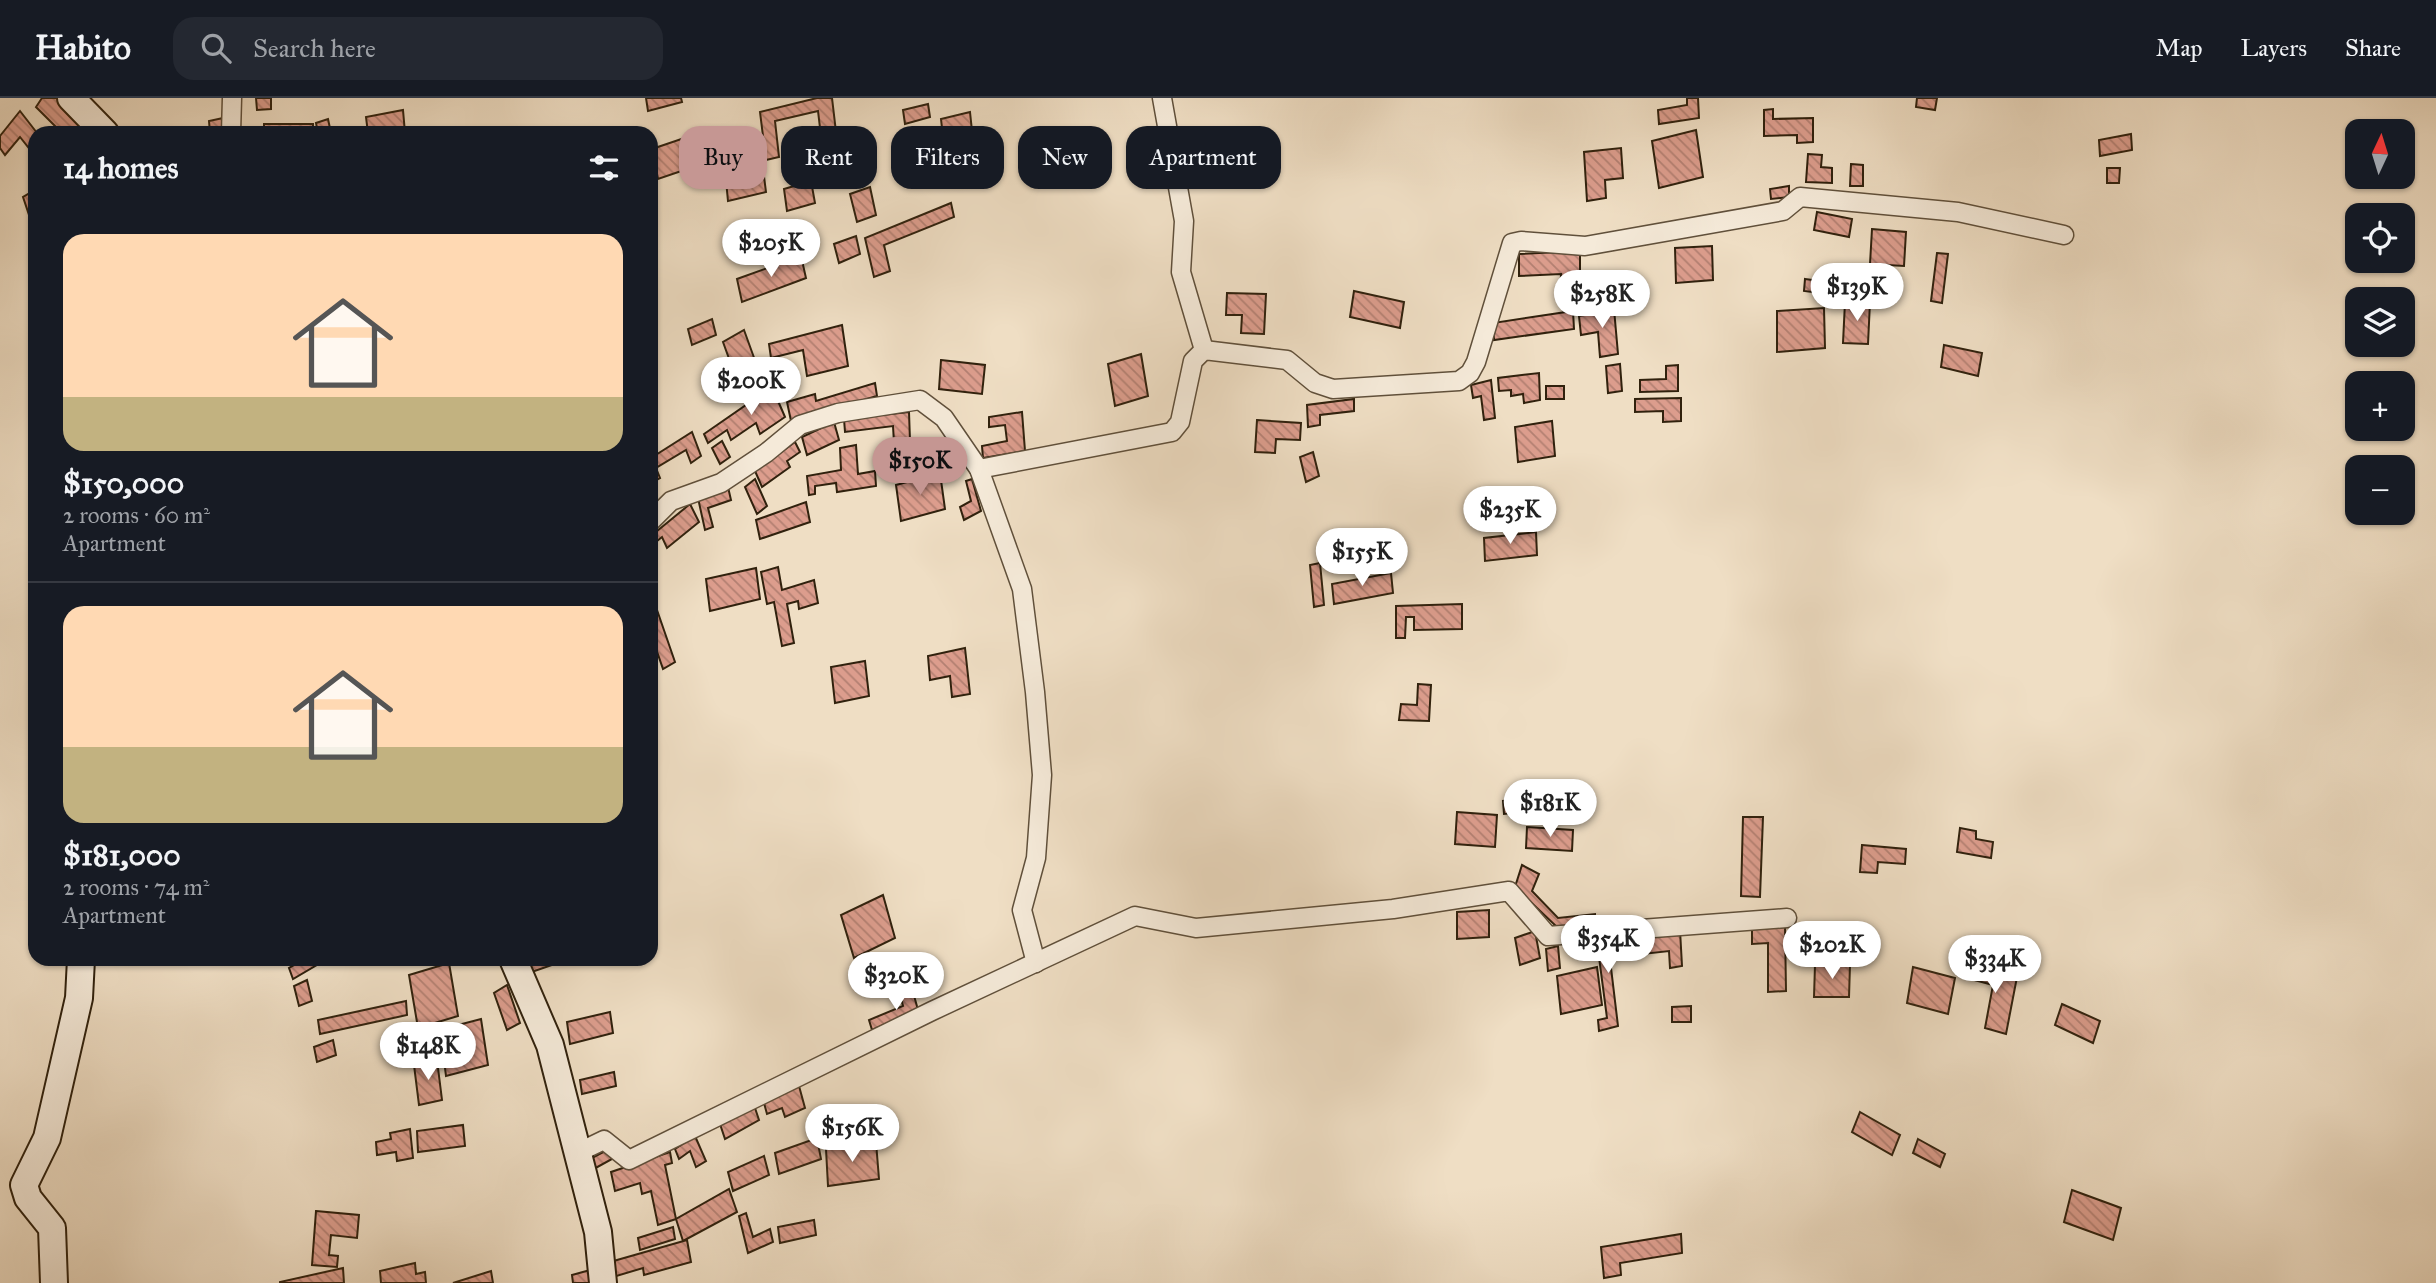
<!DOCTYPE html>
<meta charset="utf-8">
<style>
:root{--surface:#171b24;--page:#242831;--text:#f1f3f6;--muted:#9ea1a6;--line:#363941;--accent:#c59692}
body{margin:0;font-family:"IM FELL Great Primer",serif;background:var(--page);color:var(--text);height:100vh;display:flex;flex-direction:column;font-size:26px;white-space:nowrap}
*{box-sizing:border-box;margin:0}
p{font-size:23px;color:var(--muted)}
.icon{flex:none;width:38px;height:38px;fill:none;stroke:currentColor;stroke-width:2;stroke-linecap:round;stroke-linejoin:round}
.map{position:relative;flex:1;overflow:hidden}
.details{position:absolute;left:28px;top:28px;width:630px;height:840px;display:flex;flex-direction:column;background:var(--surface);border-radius:21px;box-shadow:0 2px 5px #0004}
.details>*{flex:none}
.banner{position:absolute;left:679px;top:28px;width:665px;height:63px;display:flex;gap:14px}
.needle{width:46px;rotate:4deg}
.fabs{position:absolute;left:2345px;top:21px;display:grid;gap:14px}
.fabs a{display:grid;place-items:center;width:70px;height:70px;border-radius:14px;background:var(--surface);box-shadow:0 2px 5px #0004;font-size:35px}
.price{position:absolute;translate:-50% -60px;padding:0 16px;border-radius:24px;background:#fff;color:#222;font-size:23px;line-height:46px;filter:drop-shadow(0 2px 4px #0008)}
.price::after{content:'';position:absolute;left:50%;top:42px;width:21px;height:16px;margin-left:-10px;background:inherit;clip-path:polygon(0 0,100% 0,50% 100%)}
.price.on{background:var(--accent);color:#111}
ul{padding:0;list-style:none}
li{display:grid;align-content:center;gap:14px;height:371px;padding:0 35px}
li+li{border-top:2px solid var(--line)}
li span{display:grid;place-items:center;height:217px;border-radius:21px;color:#555}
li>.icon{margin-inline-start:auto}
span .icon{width:126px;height:126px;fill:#fffc;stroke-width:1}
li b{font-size:30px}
h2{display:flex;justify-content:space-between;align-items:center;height:84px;padding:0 35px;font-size:30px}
.tag{padding:0 24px;border-radius:21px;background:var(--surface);box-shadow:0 2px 5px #0004;font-size:24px;line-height:63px}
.tag.on{background:var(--accent);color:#111}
header{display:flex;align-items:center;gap:42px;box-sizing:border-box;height:98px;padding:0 35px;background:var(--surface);border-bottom:2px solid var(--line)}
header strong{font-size:33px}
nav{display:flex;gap:38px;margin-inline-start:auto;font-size:24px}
.search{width:490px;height:63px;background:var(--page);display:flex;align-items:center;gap:18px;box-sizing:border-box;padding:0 24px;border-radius:21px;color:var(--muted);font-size:26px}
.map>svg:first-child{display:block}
.building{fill:url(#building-back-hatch);stroke:#30210d;stroke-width:2}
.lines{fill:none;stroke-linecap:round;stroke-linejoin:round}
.street-casing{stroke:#60503b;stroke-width:21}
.secondary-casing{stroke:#30210d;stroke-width:30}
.street{stroke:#f5ead9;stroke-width:18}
.secondary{stroke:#f5ead9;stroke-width:26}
</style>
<header>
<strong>Habito</strong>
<div class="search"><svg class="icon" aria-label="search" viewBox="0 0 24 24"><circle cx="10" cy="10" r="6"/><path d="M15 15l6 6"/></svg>Search here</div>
<nav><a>Map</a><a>Layers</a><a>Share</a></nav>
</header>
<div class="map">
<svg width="2436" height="1185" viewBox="0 0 2436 1185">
<defs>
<pattern id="building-back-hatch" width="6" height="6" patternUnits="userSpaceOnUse" patternTransform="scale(1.75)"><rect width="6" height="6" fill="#dc9d8d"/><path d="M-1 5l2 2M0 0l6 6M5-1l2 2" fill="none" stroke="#b38072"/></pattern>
</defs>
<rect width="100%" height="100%" fill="#efdec4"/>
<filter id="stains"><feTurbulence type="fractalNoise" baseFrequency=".00286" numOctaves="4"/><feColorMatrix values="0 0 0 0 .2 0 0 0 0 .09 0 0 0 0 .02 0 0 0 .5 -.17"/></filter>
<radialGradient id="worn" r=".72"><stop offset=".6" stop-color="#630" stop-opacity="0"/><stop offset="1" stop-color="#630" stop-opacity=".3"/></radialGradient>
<!-- building -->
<g class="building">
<polygon points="42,0 58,0 94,35 62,35 36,9"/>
<polygon points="256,0 271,0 271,11 257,12"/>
<polygon points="646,0 681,0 682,4 648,13"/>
<polygon points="817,0 832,0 838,51 823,55 818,13 775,23 779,59 766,62 760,14"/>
<polygon points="1687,0 1698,0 1699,20 1659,26 1658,12 1687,7"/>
<polygon points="1917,0 1937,0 1935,12 1916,9"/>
<polygon points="928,6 930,19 905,26 903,12"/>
<polygon points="1773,11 1773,21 1813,20 1813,44 1797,45 1797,37 1764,38 1764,12"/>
<polygon points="403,12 405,35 368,35 366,19"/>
<polygon points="20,13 37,35 35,35 35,50 32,54 20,39 5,57 0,50 0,38"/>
<polygon points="970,14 972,33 943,39 941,21"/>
<polygon points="223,20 224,35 210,35 209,23"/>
<polygon points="328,21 331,35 318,35 316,25"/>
<rect x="264" y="26" width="49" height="9"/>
<polygon points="1696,32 1703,79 1659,90 1652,43"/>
<polygon points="2131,36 2132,52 2100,58 2099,42"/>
<polygon points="690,38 696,68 658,81 652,51"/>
<polygon points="1621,50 1623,80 1605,82 1606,100 1587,103 1584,54"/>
<polygon points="1808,56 1822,57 1821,69 1832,70 1832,85 1806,84"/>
<polygon points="762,63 766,94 728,103 725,72"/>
<polygon points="1851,66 1863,67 1863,88 1850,88"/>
<polygon points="2107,70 2120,70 2119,85 2107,85"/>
<polygon points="811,83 815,105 787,113 784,91"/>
<polygon points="1789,88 1789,99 1771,101 1770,91"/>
<polygon points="870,89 876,117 857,124 850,96"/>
<polygon points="35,92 35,124 32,126 23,99"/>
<polygon points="951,105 954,119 884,147 890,173 874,179 865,140"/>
<polygon points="1817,114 1852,121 1849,139 1814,132"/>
<polygon points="1872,131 1906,134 1904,168 1870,166"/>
<polygon points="856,138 860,156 839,165 834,146"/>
<polygon points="1712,148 1713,182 1676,185 1675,150"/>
<polygon points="1580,153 1580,197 1560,197 1561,176 1519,178 1519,156"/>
<polygon points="1937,155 1948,156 1942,205 1931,203"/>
<polygon points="801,158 806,180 742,204 737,181"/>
<polygon points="1805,181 1836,185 1834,197 1804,193"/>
<polygon points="1354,193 1404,204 1400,230 1350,219"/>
<polygon points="1227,195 1266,196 1264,236 1241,235 1242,217 1226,217"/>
<polygon points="1845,204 1870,204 1868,246 1843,245"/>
<polygon points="1824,210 1825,250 1777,254 1777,213"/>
<polygon points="1614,211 1618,256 1600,259 1598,234 1581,237 1579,218"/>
<polygon points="1573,213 1574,231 1494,242 1493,225"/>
<polygon points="712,221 716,237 692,247 688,231"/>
<polygon points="842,227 848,268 807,278 803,252 771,260 769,246"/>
<polygon points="744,232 761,279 740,291 723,244"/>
<polygon points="1944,247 1982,255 1978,278 1941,269"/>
<polygon points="1141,256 1148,298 1115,308 1108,266"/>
<polygon points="941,262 985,267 982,296 939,291"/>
<polygon points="1620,266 1622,293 1608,295 1606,268"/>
<polygon points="1678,267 1678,293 1640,294 1640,282 1666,281 1666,268"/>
<polygon points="1539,275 1540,302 1524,305 1523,296 1511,298 1511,292 1499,293 1498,280"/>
<polygon points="1491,282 1495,320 1484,322 1481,298 1473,300 1471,287"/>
<polygon points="875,285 877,298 791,323 787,304 815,296 816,303"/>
<rect x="1546" y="288" width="18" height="13"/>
<polygon points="772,289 785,319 760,336 756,325 731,342 727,332 708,345 704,336"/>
<polygon points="1681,300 1681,323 1663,324 1663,313 1635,314 1635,301"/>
<polygon points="1354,301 1354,313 1320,317 1320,327 1308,329 1307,307"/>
<polygon points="909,314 910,343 894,345 893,328 845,334 844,321"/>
<polygon points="1022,314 1025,353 983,360 982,348 1007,343 1005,327 989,329 989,319"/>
<polygon points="1257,322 1301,325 1300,342 1276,341 1275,355 1255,354"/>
<polygon points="1552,323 1555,358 1518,364 1515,329"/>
<polygon points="834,324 839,342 807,357 802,339"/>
<polygon points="692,334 701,358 691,365 686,352 656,370 660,380 651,385 651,360"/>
<polygon points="953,342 959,361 945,369 938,350"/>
<polygon points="722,343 730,359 720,366 712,350"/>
<polygon points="795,344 800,354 787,363 790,369 762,389 755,373"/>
<polygon points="856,347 858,376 875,373 876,388 837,394 836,385 815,388 815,396 809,397 807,378 841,372 840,350"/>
<polygon points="1313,354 1319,378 1306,384 1300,359"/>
<polygon points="940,375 945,411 901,423 896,387"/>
<polygon points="755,381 767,408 757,416 745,389"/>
<polygon points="972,381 981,413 964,422 960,409 971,403 966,383"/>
<polygon points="728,389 731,402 708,410 713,429 705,432 698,400"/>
<polygon points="806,404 810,424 760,441 756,422"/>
<polygon points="690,406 699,424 667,450 662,439 651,448 651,438"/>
<polygon points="1536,434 1537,457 1485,463 1484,440"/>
<polygon points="1320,465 1324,507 1314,509 1310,467"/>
<polygon points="778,469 782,492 814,482 818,505 799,511 798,503 787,506 794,545 782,548 774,504 767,506 761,474"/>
<polygon points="756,470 760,501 710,513 706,481"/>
<polygon points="1391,475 1393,495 1334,506 1332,486"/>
<polygon points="1462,506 1462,531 1414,532 1414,519 1406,519 1405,540 1396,540 1396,508"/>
<polygon points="657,512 675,564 663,571 651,536 651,516"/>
<polygon points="965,550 970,596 952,599 950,578 930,582 928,558"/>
<polygon points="865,563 869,598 835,605 831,569"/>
<polygon points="1418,586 1431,587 1429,623 1399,622 1401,606 1417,607"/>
<polygon points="1531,700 1532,713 1504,716 1503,703"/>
<polygon points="1457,714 1497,717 1495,749 1455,746"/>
<polygon points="1743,719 1763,719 1760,799 1741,798"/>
<polygon points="1527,729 1573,732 1572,753 1526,750"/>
<polygon points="1960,730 1976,733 1976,741 1993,744 1991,760 1957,754"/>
<polygon points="1862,747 1906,751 1905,766 1878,764 1877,775 1860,774"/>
<polygon points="1522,767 1539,776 1532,793 1558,820 1595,816 1595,827 1558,830 1515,789"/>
<polygon points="883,797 895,840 854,860 841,817"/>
<polygon points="1489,812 1489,839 1457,841 1457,814"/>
<polygon points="1785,828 1786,893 1768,894 1768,845 1752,846 1752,830"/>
<polygon points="1680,832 1682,868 1670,870 1669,853 1634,857 1633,837"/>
<polygon points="1535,833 1540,860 1520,867 1515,840"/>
<polygon points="1628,835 1630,848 1609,853 1618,928 1599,933 1598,922 1607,920 1599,859 1592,861 1590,844"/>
<polygon points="1558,848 1560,870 1548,873 1546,851"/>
<polygon points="305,861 327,861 293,881 289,870"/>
<polygon points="526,861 569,861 529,875"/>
<polygon points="449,865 458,918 418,930 409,877"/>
<polygon points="1965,865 2017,879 2006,936 1985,930 1993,887 1963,879"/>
<polygon points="1815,867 1850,867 1849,899 1814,899"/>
<polygon points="1597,869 1602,907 1561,916 1557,878"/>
<polygon points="1913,869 1955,880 1948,916 1907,905"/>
<polygon points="307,882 312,903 299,908 294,888"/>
<polygon points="507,887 520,925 507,932 494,895"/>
<polygon points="913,894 918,912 872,932 869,922 903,908 901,900"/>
<polygon points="406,903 407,917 320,936 318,922"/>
<polygon points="2062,906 2100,923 2093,945 2055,927"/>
<polygon points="1691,908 1691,924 1672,924 1672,909"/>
<polygon points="610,914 613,935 570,946 567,924"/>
<polygon points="481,921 488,967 446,978 442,946 395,958 393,944"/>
<polygon points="333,942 336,957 317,964 314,949"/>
<polygon points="437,962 442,1002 419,1007 414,967"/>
<polygon points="614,974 616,988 582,996 580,982"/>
<polygon points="799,988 805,1010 785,1019 782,1010 767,1016 764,1005"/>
<polygon points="754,1007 759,1022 725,1041 720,1026"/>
<polygon points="1860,1014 1900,1037 1892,1057 1852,1034"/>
<polygon points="463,1027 465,1048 418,1054 417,1033"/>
<polygon points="410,1031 413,1060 397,1063 396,1054 377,1057 376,1044 391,1041 390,1035"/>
<polygon points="695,1038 706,1063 696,1069 690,1053 679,1061 675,1051"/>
<polygon points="817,1040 821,1061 779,1076 775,1055"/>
<polygon points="1918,1041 1945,1056 1940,1069 1913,1055"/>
<polygon points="876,1044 879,1081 828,1088 826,1051"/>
<polygon points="609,1051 612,1061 592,1072 588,1062"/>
<polygon points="670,1054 672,1065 665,1067 676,1121 658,1127 651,1093 642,1096 640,1085 615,1093 611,1074"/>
<polygon points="764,1058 769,1077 733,1093 728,1074"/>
<polygon points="729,1091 737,1114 683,1143 676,1121"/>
<polygon points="2072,1092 2121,1110 2113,1142 2064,1124"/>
<polygon points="316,1113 359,1117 357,1140 331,1137 329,1157 338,1158 337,1169 312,1167"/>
<polygon points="746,1115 753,1139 770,1131 773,1144 748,1155 739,1118"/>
<polygon points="814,1122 816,1137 780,1145 778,1129"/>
<polygon points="673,1129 675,1141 640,1152 638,1140"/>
<polygon points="1681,1136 1682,1155 1620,1165 1621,1177 1604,1180 1601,1149"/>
<polygon points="687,1142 691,1164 644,1177 643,1170 613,1179 610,1164"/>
<polygon points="415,1165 416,1176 425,1174 426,1185 381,1185 380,1173"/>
<polygon points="343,1170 344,1185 280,1185 280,1184"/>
<polygon points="590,1172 592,1185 573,1185 572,1177"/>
<polygon points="491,1173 493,1185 453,1185"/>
</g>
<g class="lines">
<defs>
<g id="street">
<polyline points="1162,0 1184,123 1181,174 1204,252"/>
<polyline points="231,35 232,0"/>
<polyline points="979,371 1172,334 1180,324 1193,263 1204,252 1287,262 1315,285 1333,291 1459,283 1470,275 1476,264 1512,145 1521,143 1585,148 1783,113 1800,99 1958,114 2064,137"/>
<polyline points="651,423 671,403 721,385 766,355 800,327 838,315 920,302 944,320 979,371 1022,491 1035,594 1042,677 1036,760 1022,812 1036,865"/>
<polyline points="577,1055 604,1042 629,1062 932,913 1135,818 1196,830 1393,811 1509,793 1548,838 1787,820"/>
</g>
<g id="secondary">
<polyline points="71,0 105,35"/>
<polyline points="513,861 550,947 598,1134 603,1185"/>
<polyline points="54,1185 52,1130 28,1100 24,1087 47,1040 79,900 81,861"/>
</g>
</defs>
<!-- street casing -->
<use href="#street" class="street-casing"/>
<!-- secondary casing -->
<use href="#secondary" class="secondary-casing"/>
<!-- street -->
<use href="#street" class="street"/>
<!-- secondary -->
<use href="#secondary" class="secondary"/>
</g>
<rect width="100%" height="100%" filter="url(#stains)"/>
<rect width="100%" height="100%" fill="url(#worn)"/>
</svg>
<div class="fabs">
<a><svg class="needle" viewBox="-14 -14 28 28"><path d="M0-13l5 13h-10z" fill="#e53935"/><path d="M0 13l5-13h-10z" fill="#9ea1a6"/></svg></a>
<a><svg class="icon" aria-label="locate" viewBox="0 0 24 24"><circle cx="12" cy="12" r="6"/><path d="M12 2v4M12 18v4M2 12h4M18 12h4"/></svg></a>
<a><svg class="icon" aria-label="layers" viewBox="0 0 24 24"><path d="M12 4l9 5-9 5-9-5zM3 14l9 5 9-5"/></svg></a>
<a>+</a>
<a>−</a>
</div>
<b class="price" style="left:771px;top:181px">$205K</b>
<b class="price" style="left:1857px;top:225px">$139K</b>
<b class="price" style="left:1602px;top:232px">$258K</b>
<b class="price" style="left:751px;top:319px">$200K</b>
<b class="price on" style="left:920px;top:399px">$150K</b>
<b class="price" style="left:1510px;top:448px">$235K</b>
<b class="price" style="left:1362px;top:490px">$155K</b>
<b class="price" style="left:1550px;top:741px">$181K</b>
<b class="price" style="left:1608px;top:877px">$354K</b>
<b class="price" style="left:1832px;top:883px">$202K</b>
<b class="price" style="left:1995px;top:897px">$334K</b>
<b class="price" style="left:896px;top:914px">$320K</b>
<b class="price" style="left:428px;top:984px">$148K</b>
<b class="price" style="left:852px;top:1066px">$156K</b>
<div class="banner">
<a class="tag on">Buy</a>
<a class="tag">Rent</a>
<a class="tag">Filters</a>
<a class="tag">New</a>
<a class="tag">Apartment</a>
</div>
<section class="details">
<h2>14 homes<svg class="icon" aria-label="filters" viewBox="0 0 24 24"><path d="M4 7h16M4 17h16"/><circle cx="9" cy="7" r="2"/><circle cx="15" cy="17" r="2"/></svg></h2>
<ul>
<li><span style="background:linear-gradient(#ffd9b3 75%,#c2b280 0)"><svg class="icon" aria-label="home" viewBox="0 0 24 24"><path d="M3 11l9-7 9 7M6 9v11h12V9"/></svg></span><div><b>$150,000</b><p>2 rooms · 60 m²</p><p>Apartment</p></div></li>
<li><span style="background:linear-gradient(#ffd9b3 65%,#c2b280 0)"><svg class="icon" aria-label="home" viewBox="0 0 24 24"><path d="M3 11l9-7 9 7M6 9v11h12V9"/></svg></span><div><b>$181,000</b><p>2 rooms · 74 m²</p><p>Apartment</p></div></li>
</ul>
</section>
</div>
